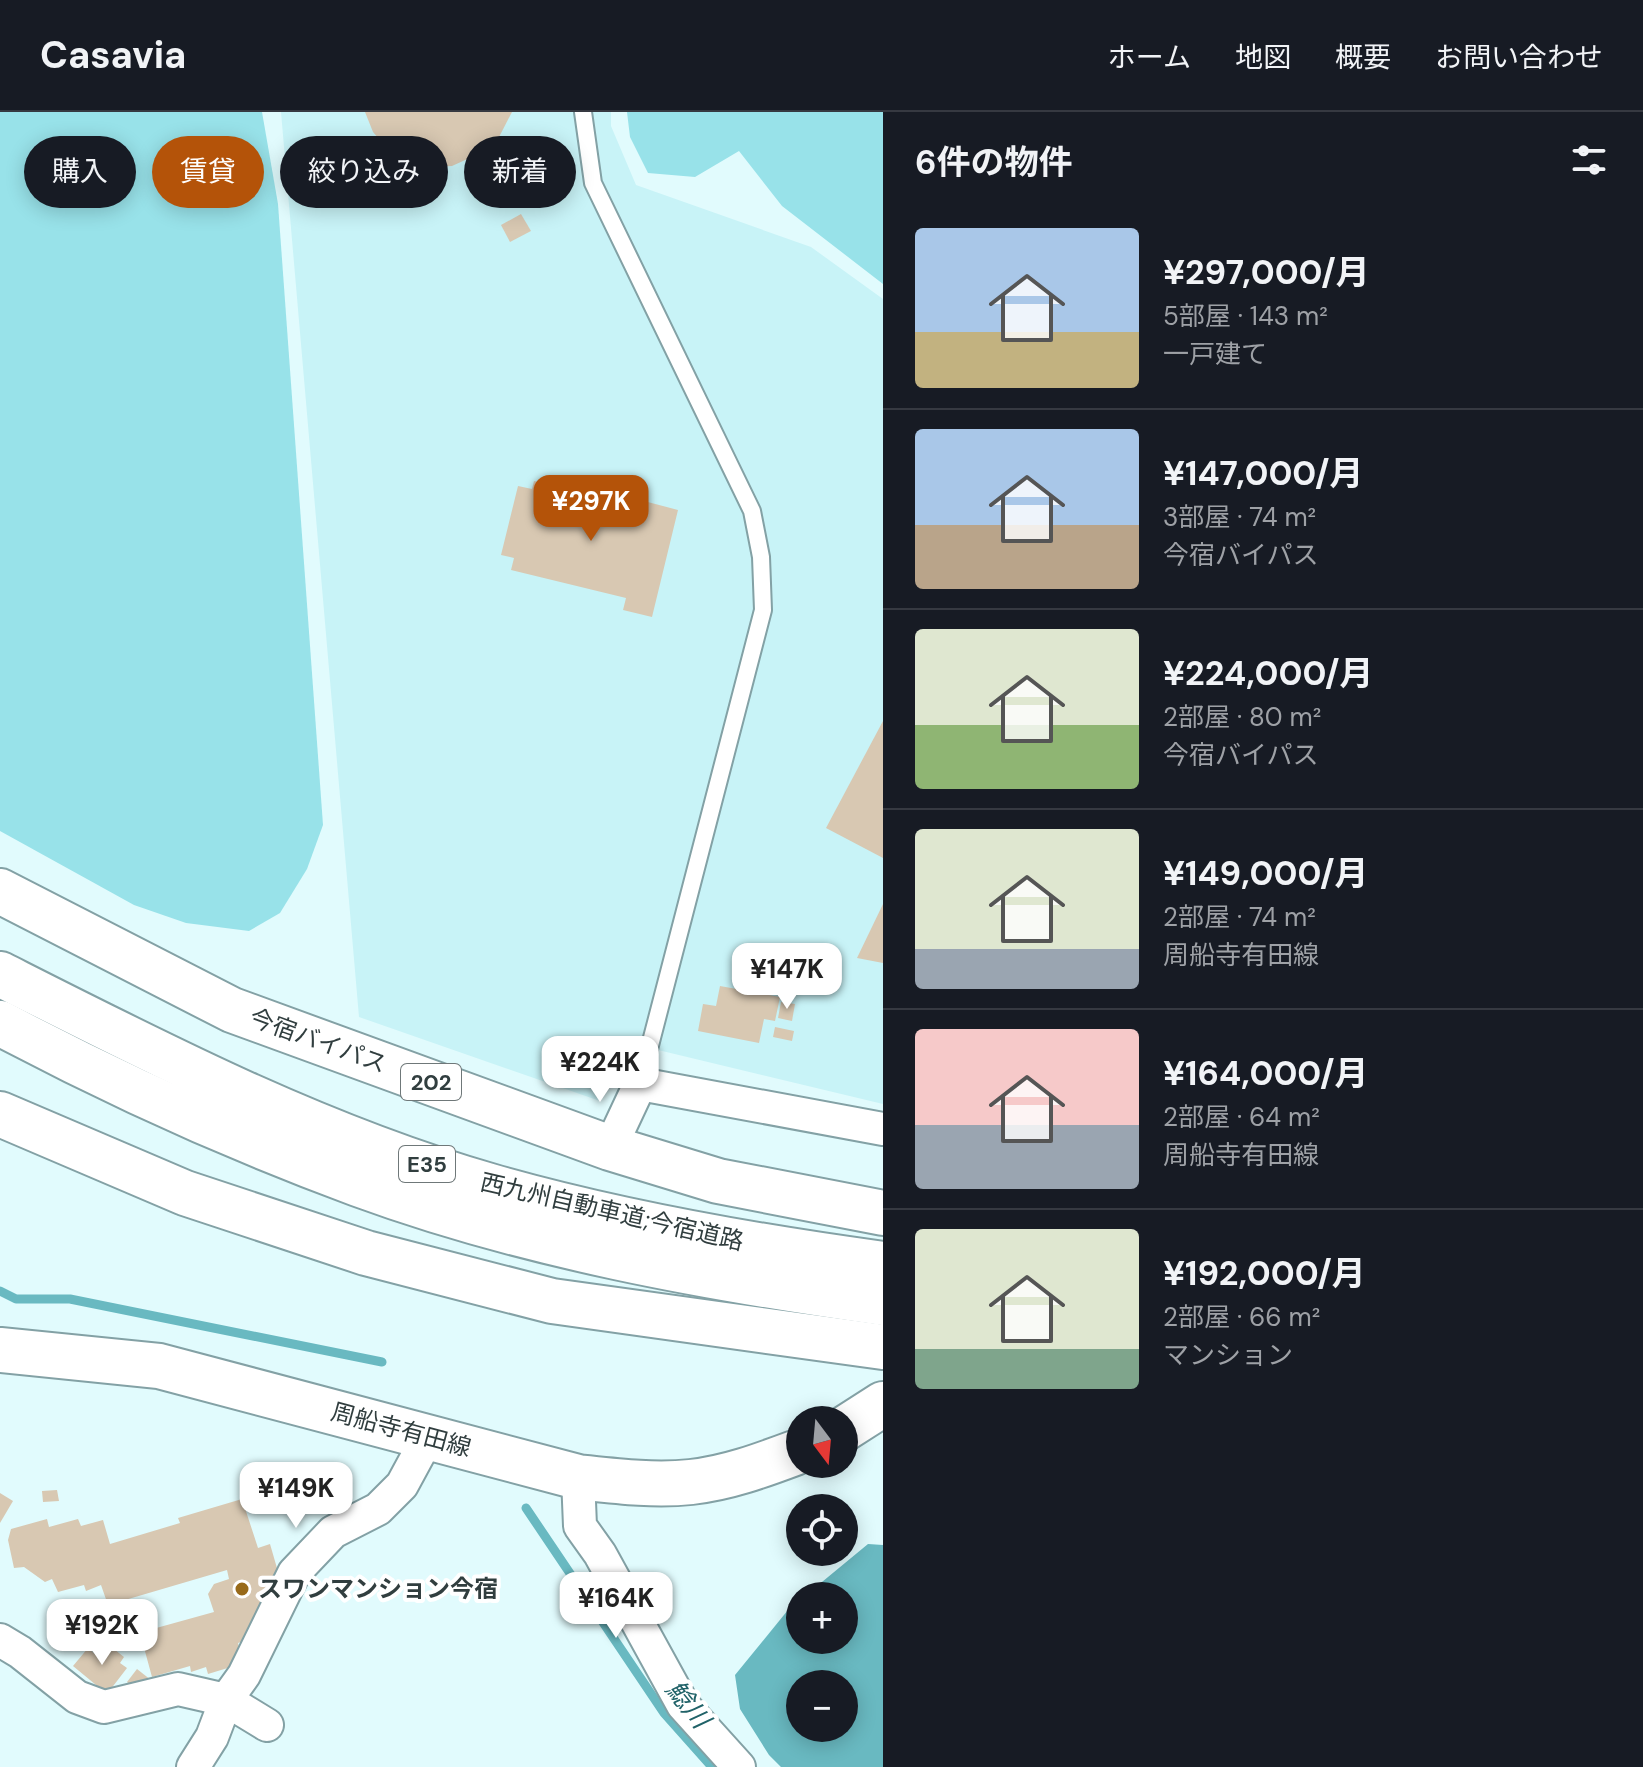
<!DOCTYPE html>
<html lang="ja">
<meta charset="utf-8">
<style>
:root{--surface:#171b24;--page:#20242c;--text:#f1f3f6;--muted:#9ea1a6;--line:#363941;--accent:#b45309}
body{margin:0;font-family:"DM Sans","Noto Sans JP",sans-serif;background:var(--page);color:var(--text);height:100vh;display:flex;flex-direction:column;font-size:30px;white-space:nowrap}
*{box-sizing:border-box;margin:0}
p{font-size:26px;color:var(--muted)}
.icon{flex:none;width:44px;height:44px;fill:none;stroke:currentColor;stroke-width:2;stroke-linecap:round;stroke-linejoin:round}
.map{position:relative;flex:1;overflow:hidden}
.sheet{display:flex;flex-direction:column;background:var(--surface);width:760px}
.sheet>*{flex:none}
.banner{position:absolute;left:24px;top:24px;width:738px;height:72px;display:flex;gap:16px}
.needle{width:52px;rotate:164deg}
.controls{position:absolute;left:786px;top:1294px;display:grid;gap:16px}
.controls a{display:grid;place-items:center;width:72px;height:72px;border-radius:50%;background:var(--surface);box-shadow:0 4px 20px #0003;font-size:40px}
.price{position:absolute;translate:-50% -68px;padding:0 18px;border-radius:16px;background:#fff;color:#222;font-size:26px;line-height:52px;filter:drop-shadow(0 2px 4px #0008)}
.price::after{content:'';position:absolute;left:50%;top:48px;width:24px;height:18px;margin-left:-12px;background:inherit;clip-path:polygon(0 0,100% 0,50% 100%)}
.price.current{background:var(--accent);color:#fff}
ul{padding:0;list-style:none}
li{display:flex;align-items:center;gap:24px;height:200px;padding:0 32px}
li+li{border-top:2px solid var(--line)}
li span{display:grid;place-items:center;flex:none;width:224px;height:160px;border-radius:8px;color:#555}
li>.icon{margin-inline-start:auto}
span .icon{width:96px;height:96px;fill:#fffc;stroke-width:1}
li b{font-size:34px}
h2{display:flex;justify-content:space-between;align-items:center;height:96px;padding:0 32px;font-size:34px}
.pill{padding:0 28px;border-radius:36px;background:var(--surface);box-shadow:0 4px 20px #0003;font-size:28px;line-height:72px}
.pill.current{background:var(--accent);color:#fff}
header{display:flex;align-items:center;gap:48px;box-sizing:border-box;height:112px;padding:0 40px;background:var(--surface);border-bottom:2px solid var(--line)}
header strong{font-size:38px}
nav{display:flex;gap:44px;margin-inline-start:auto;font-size:28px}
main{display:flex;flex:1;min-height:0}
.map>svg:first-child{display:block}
.built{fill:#c8f3f7}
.green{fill:#98e2e9}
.water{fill:#69b9c1;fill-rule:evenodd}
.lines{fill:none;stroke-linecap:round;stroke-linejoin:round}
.stream{stroke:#69b9c1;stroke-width:9}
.building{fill:#d8c8b2}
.lane-casing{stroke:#83a1a5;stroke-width:20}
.street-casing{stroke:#83a1a5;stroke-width:36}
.secondary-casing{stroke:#83a1a5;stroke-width:48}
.highway-casing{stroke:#83a1a5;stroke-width:48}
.lane{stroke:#fff;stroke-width:16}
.street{stroke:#fff;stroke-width:32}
.secondary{stroke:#fff;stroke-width:44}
.highway{stroke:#fff;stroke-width:44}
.poi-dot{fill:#986a1a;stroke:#fff;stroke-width:3}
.labels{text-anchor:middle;stroke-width:8;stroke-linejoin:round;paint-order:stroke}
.shield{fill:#fff;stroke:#6f7879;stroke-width:2}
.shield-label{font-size:22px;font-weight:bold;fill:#313e3f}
.street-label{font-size:24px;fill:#313e3f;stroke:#fff}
.poi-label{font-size:24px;font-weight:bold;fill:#313e3f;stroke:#fff;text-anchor:start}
.water-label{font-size:26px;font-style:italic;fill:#206268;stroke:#fff}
</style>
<header>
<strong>Casavia</strong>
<nav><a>ホーム</a><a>地図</a><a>概要</a><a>お問い合わせ</a></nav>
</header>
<main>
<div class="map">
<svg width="883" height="1655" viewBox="0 0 883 1655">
<rect width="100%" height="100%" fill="#e1fbfd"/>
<!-- built -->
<polygon class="built" points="281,0 611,0 611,14 636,73 811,135 883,187 883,992 629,931 600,989 359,905"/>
<!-- green -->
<g class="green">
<polygon points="0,0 262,0 278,92 323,713 307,757 280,801 249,819 186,811 134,793 0,719"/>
<polygon points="627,0 883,0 883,172 782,94 739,39 695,65 648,61 630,25"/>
</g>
<!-- water -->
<path class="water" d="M868 1432 883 1433V1655H781L769 1643 740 1597 735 1563 788 1498 800 1488V1528H844V1484H805ZM800 1572H844V1616H800Z"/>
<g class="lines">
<!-- stream -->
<g class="stream">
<polyline points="0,1179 16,1187 70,1187 382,1250"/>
<polyline points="526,1396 664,1601 712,1655"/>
</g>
</g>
<!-- building -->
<g class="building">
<polygon points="365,0 512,0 498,27 485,39 452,54 434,55 416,52 399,45 385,34 373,20"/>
<polygon points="521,102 531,119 510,130 501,113"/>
<polygon points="534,369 643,396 644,389 678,398 652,505 623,498 626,486 511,458 514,446 501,443 518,374 532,377"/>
<polygon points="883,609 883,746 826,716"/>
<polygon points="883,792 883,851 857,846"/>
<polygon points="720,874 780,885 775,909 764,907 759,931 698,919 703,892 716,894"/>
<polygon points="781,890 795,892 792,909 778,906"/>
<polygon points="775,915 794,919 792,929 773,925"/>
<polygon points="57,1378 59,1389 43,1390 42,1379"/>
<polygon points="0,1381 13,1389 0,1411"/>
<polygon points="242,1387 258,1436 270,1432 279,1463 248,1528 238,1531 244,1551 208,1562 206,1555 191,1560 190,1554 152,1565 143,1532 130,1535 122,1533 131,1523 214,1500 208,1482 214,1472 229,1467 227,1458 108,1493 101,1473 86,1479 84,1473 58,1480 52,1467 45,1470 24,1455 14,1456 8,1428 11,1417 47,1407 49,1415 78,1407 81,1414 103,1408 110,1432 180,1411 178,1406"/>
<polygon points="105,1530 124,1545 120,1551 127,1556 107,1582 73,1554 88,1536 96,1543"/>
<polygon points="137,1557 156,1572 137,1579 127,1570"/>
</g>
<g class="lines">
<defs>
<polyline id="lane" points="583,0 593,71 752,399 761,445 763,498 640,972"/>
<g id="street">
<polyline points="610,1036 640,972 883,1017"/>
<polyline points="578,1365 580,1414 600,1442 683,1593 739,1655"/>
<polyline points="0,1528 20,1540 77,1585 104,1595 178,1577 226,1588 244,1563 294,1461 333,1420 378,1397 402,1373 428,1325"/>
<polyline points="193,1655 212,1625 226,1588 267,1613"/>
</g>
<g id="secondary">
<path d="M0 1238 159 1254 578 1365C615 1369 653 1374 691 1370 729 1366 765 1352 800 1339"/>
<polyline points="844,1317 883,1292"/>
</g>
<g id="highway">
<polyline points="0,779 232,898 610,1036 718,1069 883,1101"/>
<path d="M0 862C158 942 319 1025 490 1074 619 1111 751 1134 883 1152"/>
<path d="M0 911C115 972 236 1027 358 1072 527 1134 706 1166 883 1191"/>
<polyline points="0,1002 185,1081 366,1141 552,1189 883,1235"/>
</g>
</defs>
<!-- lane casing -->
<use href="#lane" class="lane-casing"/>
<!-- street casing -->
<use href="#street" class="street-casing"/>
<!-- secondary casing -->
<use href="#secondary" class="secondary-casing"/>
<!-- highway casing -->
<use href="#highway" class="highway-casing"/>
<!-- lane -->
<use href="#lane" class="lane"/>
<!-- street -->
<use href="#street" class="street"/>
<!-- secondary -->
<use href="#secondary" class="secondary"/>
<!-- highway -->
<use href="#highway" class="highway"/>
</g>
<!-- markers -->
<circle class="poi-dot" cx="242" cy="1477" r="8"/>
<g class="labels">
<!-- shield labels -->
<g class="shield">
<rect x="401" y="952" width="60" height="36" rx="6"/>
<rect x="399" y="1034" width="56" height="36" rx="6"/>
</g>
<g class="shield-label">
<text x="431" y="978">202</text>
<text x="427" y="1060">E35</text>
</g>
<!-- street labels -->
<g class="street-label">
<text transform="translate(318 929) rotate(20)" y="8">今宿バイパス</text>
<text transform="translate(612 1100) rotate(13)" y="8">西九州自動車道;今宿道路</text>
<text transform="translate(401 1318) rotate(15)" y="8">周船寺有田線</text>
</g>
<!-- poi labels -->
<g class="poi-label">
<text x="258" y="1485">スワンマンション今宿</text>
</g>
<!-- water labels -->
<g class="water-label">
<text transform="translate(688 1592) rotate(51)" y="9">鯰川</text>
</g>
</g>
</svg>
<div class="controls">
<a><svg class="needle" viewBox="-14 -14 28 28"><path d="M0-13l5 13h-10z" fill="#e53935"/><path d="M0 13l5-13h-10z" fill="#9ea1a6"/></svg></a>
<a><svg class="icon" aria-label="locate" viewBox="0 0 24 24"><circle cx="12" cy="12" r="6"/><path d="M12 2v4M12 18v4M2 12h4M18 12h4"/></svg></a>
<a>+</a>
<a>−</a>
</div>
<b class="price current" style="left:591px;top:431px">¥297K</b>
<b class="price" style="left:787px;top:899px">¥147K</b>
<b class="price" style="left:600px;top:992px">¥224K</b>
<b class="price" style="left:296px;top:1418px">¥149K</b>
<b class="price" style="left:616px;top:1528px">¥164K</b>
<b class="price" style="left:102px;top:1555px">¥192K</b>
<div class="banner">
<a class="pill">購入</a>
<a class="pill current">賃貸</a>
<a class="pill">絞り込み</a>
<a class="pill">新着</a>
</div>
</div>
<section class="sheet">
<h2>6件の物件<svg class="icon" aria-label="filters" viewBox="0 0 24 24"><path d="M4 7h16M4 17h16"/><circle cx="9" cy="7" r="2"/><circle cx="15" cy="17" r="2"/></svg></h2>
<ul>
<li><span style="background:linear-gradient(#a9c7e8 65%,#c2b280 0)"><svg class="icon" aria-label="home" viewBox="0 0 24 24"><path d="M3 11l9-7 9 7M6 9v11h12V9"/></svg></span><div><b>¥297,000/月</b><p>5部屋 · 143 m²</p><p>一戸建て</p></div></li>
<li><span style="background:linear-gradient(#a9c7e8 60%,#b9a48a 0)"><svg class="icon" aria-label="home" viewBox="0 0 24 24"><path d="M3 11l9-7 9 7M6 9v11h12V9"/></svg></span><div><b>¥147,000/月</b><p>3部屋 · 74 m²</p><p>今宿バイパス</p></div></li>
<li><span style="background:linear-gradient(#dfe7d0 60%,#8fb573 0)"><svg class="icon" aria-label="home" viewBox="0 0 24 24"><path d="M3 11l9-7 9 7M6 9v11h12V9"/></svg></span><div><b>¥224,000/月</b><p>2部屋 · 80 m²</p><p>今宿バイパス</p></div></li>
<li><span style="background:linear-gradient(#dfe7d0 75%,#9aa5b1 0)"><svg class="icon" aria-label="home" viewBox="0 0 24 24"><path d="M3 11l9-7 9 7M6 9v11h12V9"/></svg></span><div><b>¥149,000/月</b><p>2部屋 · 74 m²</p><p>周船寺有田線</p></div></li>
<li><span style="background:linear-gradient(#f6c9c9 60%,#9aa5b1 0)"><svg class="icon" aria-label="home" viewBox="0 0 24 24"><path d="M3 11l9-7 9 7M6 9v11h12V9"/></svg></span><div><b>¥164,000/月</b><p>2部屋 · 64 m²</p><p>周船寺有田線</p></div></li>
<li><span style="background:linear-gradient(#dfe7d0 75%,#7fa58c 0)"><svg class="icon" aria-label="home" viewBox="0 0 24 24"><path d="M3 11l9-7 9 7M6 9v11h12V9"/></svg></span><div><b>¥192,000/月</b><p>2部屋 · 66 m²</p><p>マンション</p></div></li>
</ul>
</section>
</main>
